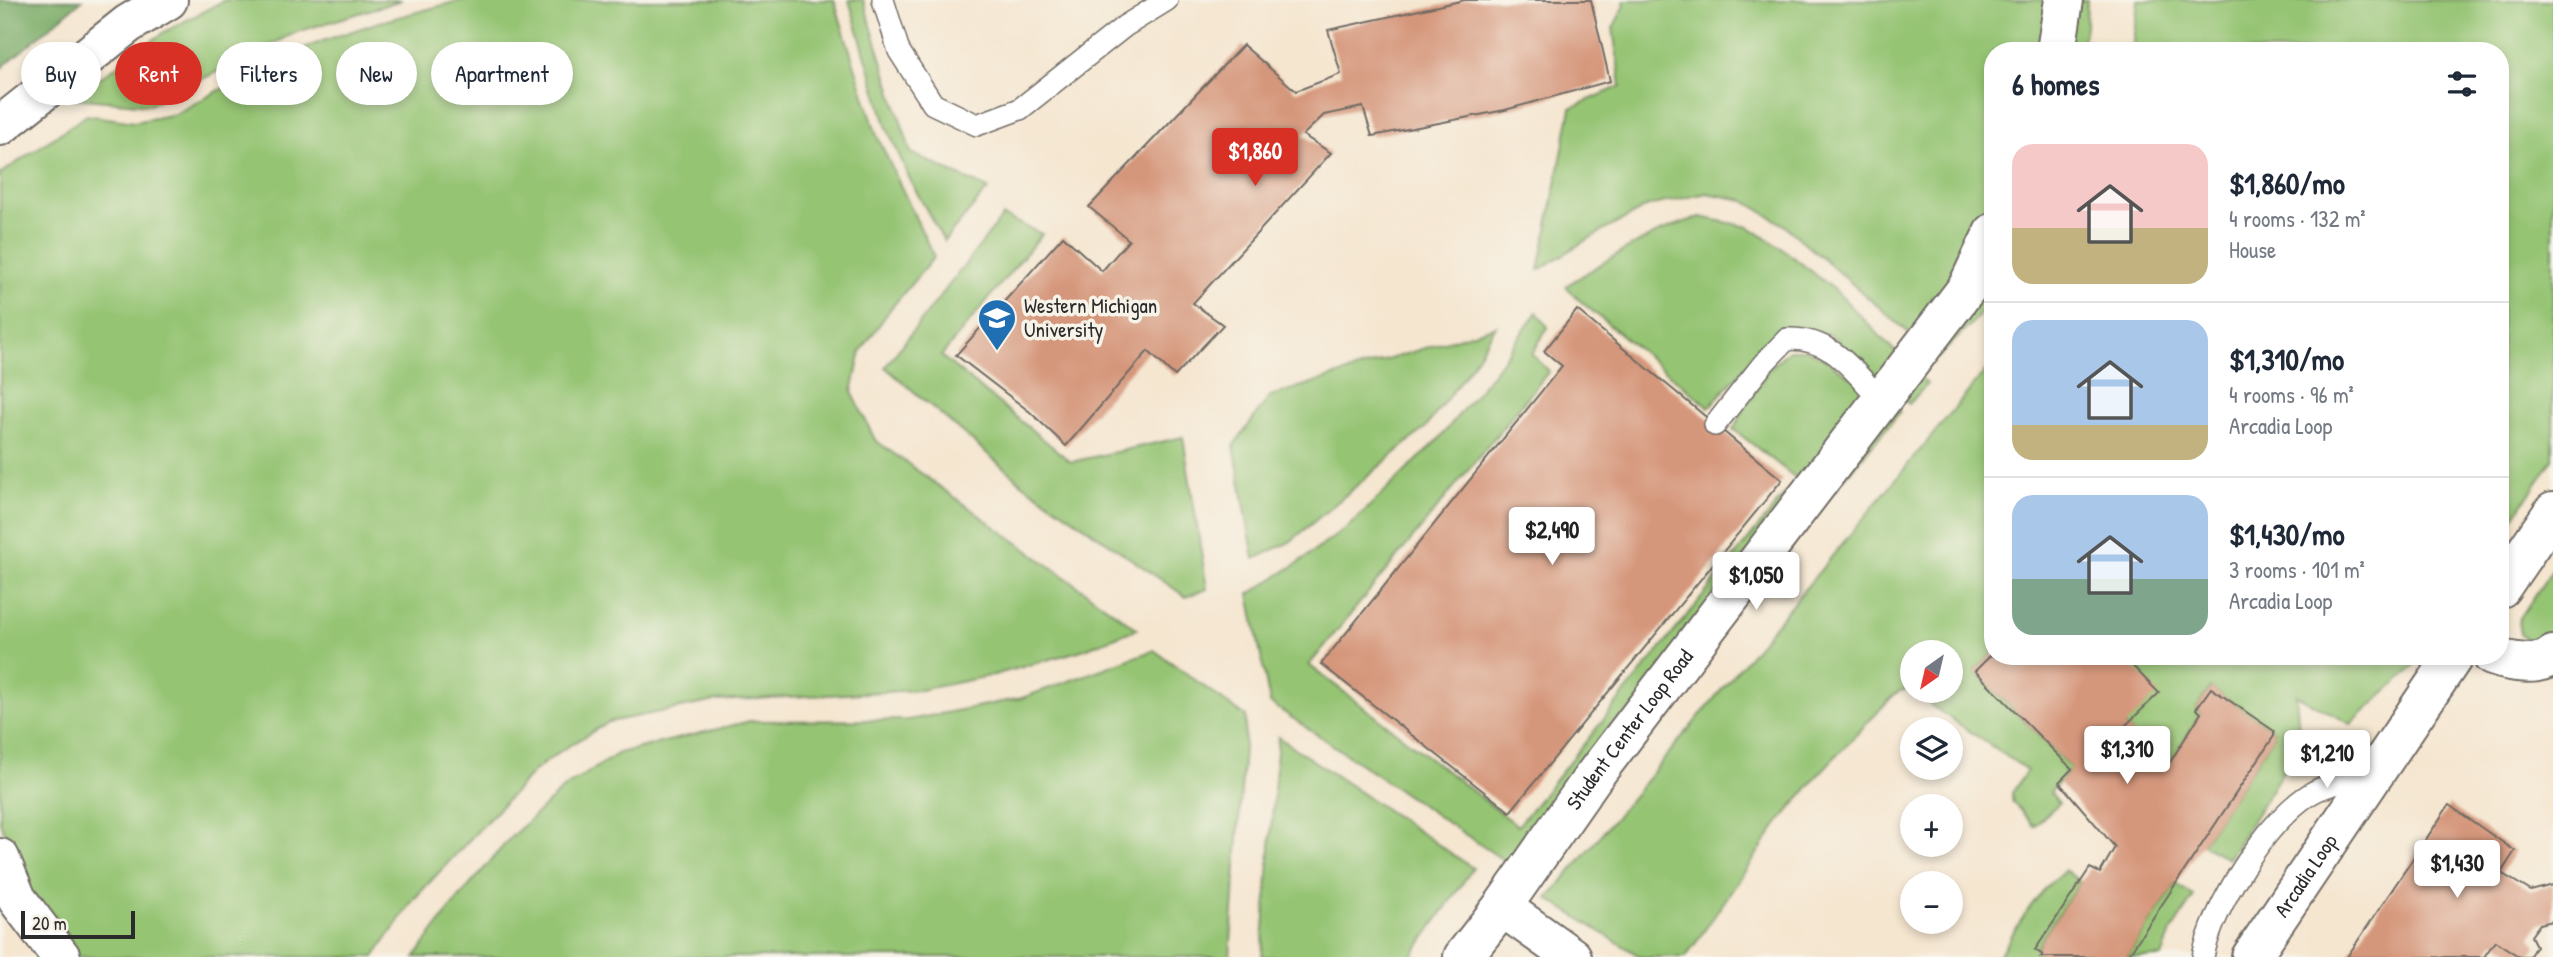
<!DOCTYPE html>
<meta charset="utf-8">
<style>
:root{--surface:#fff;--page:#f6f6f7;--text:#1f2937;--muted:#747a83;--line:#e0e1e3;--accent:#d93025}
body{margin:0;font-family:"Patrick Hand",sans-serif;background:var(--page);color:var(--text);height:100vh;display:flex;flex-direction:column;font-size:26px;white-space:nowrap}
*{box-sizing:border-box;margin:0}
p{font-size:23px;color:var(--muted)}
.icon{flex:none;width:38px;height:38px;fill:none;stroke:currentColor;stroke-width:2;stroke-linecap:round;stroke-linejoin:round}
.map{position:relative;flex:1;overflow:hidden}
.details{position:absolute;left:1984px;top:42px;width:525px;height:623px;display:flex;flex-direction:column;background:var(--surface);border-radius:28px;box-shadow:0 4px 10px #0003}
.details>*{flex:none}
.top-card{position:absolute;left:21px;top:42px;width:665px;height:63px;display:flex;gap:14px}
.needle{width:46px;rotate:214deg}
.buttons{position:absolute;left:1900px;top:640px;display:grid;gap:14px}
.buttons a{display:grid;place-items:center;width:63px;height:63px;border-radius:50%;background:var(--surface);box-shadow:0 4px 10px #0003;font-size:35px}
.scale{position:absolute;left:21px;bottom:18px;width:114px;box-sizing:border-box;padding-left:7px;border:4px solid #2b2b2b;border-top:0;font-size:19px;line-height:24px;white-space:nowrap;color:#2b2b2b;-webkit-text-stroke:5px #f7f3e8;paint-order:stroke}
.price{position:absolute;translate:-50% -60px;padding:0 16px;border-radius:7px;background:#fff;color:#222;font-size:23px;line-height:46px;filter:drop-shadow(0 2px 4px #0008)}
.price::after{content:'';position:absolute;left:50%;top:42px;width:21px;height:16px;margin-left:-10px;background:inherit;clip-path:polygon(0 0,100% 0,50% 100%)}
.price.on{background:var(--accent);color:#fff}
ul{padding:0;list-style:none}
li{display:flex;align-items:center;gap:21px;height:175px;padding:0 28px}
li+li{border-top:2px solid var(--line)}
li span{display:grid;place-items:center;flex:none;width:196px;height:140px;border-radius:21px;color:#555}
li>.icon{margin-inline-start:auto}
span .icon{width:84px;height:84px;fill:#fffc;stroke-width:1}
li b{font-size:30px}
h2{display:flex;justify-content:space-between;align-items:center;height:84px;padding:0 28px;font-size:30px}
.pill{padding:0 24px;border-radius:32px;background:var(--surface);box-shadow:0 4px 10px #0003;font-size:24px;line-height:63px}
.pill.on{background:var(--accent);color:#fff}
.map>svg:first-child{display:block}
.green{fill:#95c473;stroke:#60784f;stroke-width:2;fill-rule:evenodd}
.forest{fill:#78aa65;stroke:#526a48;stroke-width:2}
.building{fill:#d5977c}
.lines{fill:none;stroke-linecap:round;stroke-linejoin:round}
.lane-casing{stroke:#726c65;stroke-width:24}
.street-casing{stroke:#726c65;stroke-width:42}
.lane{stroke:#fff;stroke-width:21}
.street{stroke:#fff;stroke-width:38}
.labels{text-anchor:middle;stroke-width:7;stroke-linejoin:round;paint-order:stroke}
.poi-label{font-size:21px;fill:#2b2b2b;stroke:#f7f3e8;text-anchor:start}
.street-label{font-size:21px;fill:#2b2b2b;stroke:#f7f3e8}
</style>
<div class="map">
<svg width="2553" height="957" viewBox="0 0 2553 957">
<rect width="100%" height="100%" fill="#f7f3e8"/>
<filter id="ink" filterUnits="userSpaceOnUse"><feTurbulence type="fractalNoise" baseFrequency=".0143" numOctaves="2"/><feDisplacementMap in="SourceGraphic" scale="14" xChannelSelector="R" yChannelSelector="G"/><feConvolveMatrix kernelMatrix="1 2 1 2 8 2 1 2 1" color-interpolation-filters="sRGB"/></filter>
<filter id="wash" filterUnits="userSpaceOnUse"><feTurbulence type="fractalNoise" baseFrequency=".00686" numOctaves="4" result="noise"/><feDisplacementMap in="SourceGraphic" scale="28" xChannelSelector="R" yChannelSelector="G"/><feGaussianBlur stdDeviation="1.57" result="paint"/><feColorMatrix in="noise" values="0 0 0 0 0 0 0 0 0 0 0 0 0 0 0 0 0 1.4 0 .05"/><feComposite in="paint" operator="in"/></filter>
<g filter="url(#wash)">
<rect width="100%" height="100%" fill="#f5e6d0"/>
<!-- green -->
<g class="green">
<polygon points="225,0 402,0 297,32 150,105 72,98 164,32"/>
<polygon points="462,0 834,0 877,136 934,257 891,308 861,351 852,392 875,440 1137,629 1082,650 994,675 920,690 716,701 609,722 562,750 534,771 414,899 374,957 78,957 24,883 0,822 0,174 87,115 134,122 175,114 278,59 323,41 376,23"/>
<polygon points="849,0 863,0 911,153 988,189 944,241 912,184 887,128"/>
<polygon points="1623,0 2087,0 2086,26 2081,51 1993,51 1993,301 1938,358 1784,225 1743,200 1707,193 1648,206 1588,239 1539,270 1571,108 1621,86 1613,28 1625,5"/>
<polygon points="2138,0 2553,0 2553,459 2501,536 2501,51 2132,51"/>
<polygon points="1003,216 1042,234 941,356 1071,462 1183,437 1207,589 1186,597 1023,484 885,367"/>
<path d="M1700 217 1749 227 1788 253 1835 290 1927 384 1909 404 1831 335 1798 327 1780 329 1709 407 1578 299 1566 286C1609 259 1651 231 1700 217Z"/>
<polygon points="1537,312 1548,327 1532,354 1549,371 1309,665 1518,826 1797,479 1733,429 1768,370 1789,350 1807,350 1824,358 1900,412 1518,870 1270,703 1249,594 1298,563 1349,526 1439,439 1497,368"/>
<polygon points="1496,326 1471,366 1426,427 1290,542 1254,559 1234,445 1270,396"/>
<path d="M1993 362V653L1975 671 2072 769 2050 792 2059 803 2034 826 2012 801V793L2027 770 1908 690C1899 689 1895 694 1889 700L1818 775 1777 825 1686 957H1641L1548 899ZM1913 653H1951V691H1913Z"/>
<polygon points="2553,568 2553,640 2546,644 2530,643 2520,634 2518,621"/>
<polygon points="1154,650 1246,717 1230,957 415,957 453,905 510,838 564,788 619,753 750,721 909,720 1022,698"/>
<polygon points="2123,656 2420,656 2411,669 2351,724 2296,695 2299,731 2295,752 2228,859 2202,844 2274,736 2274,731 2210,688 2196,709 2201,713 2167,767 2125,726"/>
<polygon points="1278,737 1473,868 1411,957 1262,957"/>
<path d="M2065 870 2080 882 2035 949 2043 957H1998C2018 926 2035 893 2065 870Z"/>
<polygon points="2176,884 2194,896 2171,932 2162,957 2127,957"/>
</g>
<!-- forest -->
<polygon class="forest" points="0,0 82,0 0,69"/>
<g id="blocks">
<!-- building -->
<g class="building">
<polygon points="1465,0 1591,0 1610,81 1505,110 1372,136 1363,107 1324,115 1303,135 1331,153 1193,303 1223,325 1175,376 1148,351 1066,446 1030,412 956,355 1063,236 1102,271 1129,240 1089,207 1243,45 1296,91 1341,74 1328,30"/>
<polygon points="1577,310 1782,480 1510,812 1321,664 1562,366 1544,351"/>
<polygon points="1993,653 1993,656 2123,656 2159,693 2125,726 2167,767 2201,713 2196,709 2211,688 2274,731 2274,736 2127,957 2041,957 2043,955 2035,950 2090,868 2100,873 2115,847 2059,782 2072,769 1975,671"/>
<polygon points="2449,805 2515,851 2501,873 2531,891 2553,885 2553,921 2540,924 2531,936 2536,946 2529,957 2520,957 2495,941 2484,957 2347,957"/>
</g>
</g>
</g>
<g filter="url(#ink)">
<use href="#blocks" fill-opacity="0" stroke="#726c65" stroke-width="2"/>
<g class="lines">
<defs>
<g id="lane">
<polyline points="883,0 899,51 933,104 977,125 1020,109 1125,26 1167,0"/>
<path d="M1715 425 1763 364 1787 339C1831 337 1852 369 1880 399"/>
<path d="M2203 957C2212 908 2267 820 2310 794 2325 784 2354 779 2371 774"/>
</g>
<g id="street">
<polyline points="2056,51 2064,0"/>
<polyline points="0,126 128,24 168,0"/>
<polyline points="2501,588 2553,512"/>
<path d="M2492 656C2509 662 2539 668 2553 655"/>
<polyline points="0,858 17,899 61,957"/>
<polyline points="1502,907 1572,957"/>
<path id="s1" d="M1463 957 1502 907 1593 777 1967 288 1993 233"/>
<path id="s2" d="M2251 957 2454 656"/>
</g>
</defs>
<!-- lane casing -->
<use href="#lane" class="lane-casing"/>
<!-- street casing -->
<use href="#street" class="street-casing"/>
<!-- lane -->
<use href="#lane" class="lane"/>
<!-- street -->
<use href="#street" class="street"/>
</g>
</g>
<!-- icons -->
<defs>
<symbol id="university-pin" viewBox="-11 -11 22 30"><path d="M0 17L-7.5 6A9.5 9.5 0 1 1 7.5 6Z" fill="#1f6fb2" stroke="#f7f3e8"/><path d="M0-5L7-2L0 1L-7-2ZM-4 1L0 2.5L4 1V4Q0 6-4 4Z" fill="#fff"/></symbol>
</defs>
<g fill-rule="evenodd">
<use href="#university-pin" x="975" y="296" width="44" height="60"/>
</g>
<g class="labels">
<!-- poi labels -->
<g class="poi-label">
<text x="1024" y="313">Western Michigan<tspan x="1024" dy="24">University</tspan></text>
</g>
<!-- street labels -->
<g class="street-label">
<text dy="7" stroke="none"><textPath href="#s1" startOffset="282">Student Center Loop Road</textPath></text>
<text dy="7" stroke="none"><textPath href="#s2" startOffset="98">Arcadia Loop</textPath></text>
</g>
</g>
</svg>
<div class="buttons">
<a><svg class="needle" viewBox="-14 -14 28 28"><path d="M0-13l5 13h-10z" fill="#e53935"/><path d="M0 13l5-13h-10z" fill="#747a83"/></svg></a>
<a><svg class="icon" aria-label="layers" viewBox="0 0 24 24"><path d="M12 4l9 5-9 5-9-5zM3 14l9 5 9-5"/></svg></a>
<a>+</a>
<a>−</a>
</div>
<div class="scale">20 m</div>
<b class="price on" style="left:1255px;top:188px">$1,860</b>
<b class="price" style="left:1552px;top:567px">$2,490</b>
<b class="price" style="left:1756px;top:612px">$1,050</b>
<b class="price" style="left:2127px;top:786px">$1,310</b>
<b class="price" style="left:2327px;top:790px">$1,210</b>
<b class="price" style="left:2457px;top:900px">$1,430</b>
<div class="top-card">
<a class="pill">Buy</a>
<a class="pill on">Rent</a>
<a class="pill">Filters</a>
<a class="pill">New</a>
<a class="pill">Apartment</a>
</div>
<section class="details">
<h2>6 homes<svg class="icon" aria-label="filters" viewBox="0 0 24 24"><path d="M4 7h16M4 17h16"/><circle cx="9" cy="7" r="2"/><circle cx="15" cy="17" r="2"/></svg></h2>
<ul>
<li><span style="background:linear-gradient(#f6c9c9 60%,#c2b280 0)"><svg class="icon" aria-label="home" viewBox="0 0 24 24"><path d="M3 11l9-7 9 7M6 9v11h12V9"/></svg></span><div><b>$1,860/mo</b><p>4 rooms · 132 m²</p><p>House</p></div></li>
<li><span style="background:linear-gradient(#a9c7e8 75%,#c2b280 0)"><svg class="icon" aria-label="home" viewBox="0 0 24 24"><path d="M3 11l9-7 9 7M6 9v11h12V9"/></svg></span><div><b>$1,310/mo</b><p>4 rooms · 96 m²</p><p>Arcadia Loop</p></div></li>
<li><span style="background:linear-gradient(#a9c7e8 60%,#7fa58c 0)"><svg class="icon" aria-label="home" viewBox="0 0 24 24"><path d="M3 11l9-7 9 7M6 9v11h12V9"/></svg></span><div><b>$1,430/mo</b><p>3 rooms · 101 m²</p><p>Arcadia Loop</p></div></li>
</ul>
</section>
</div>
